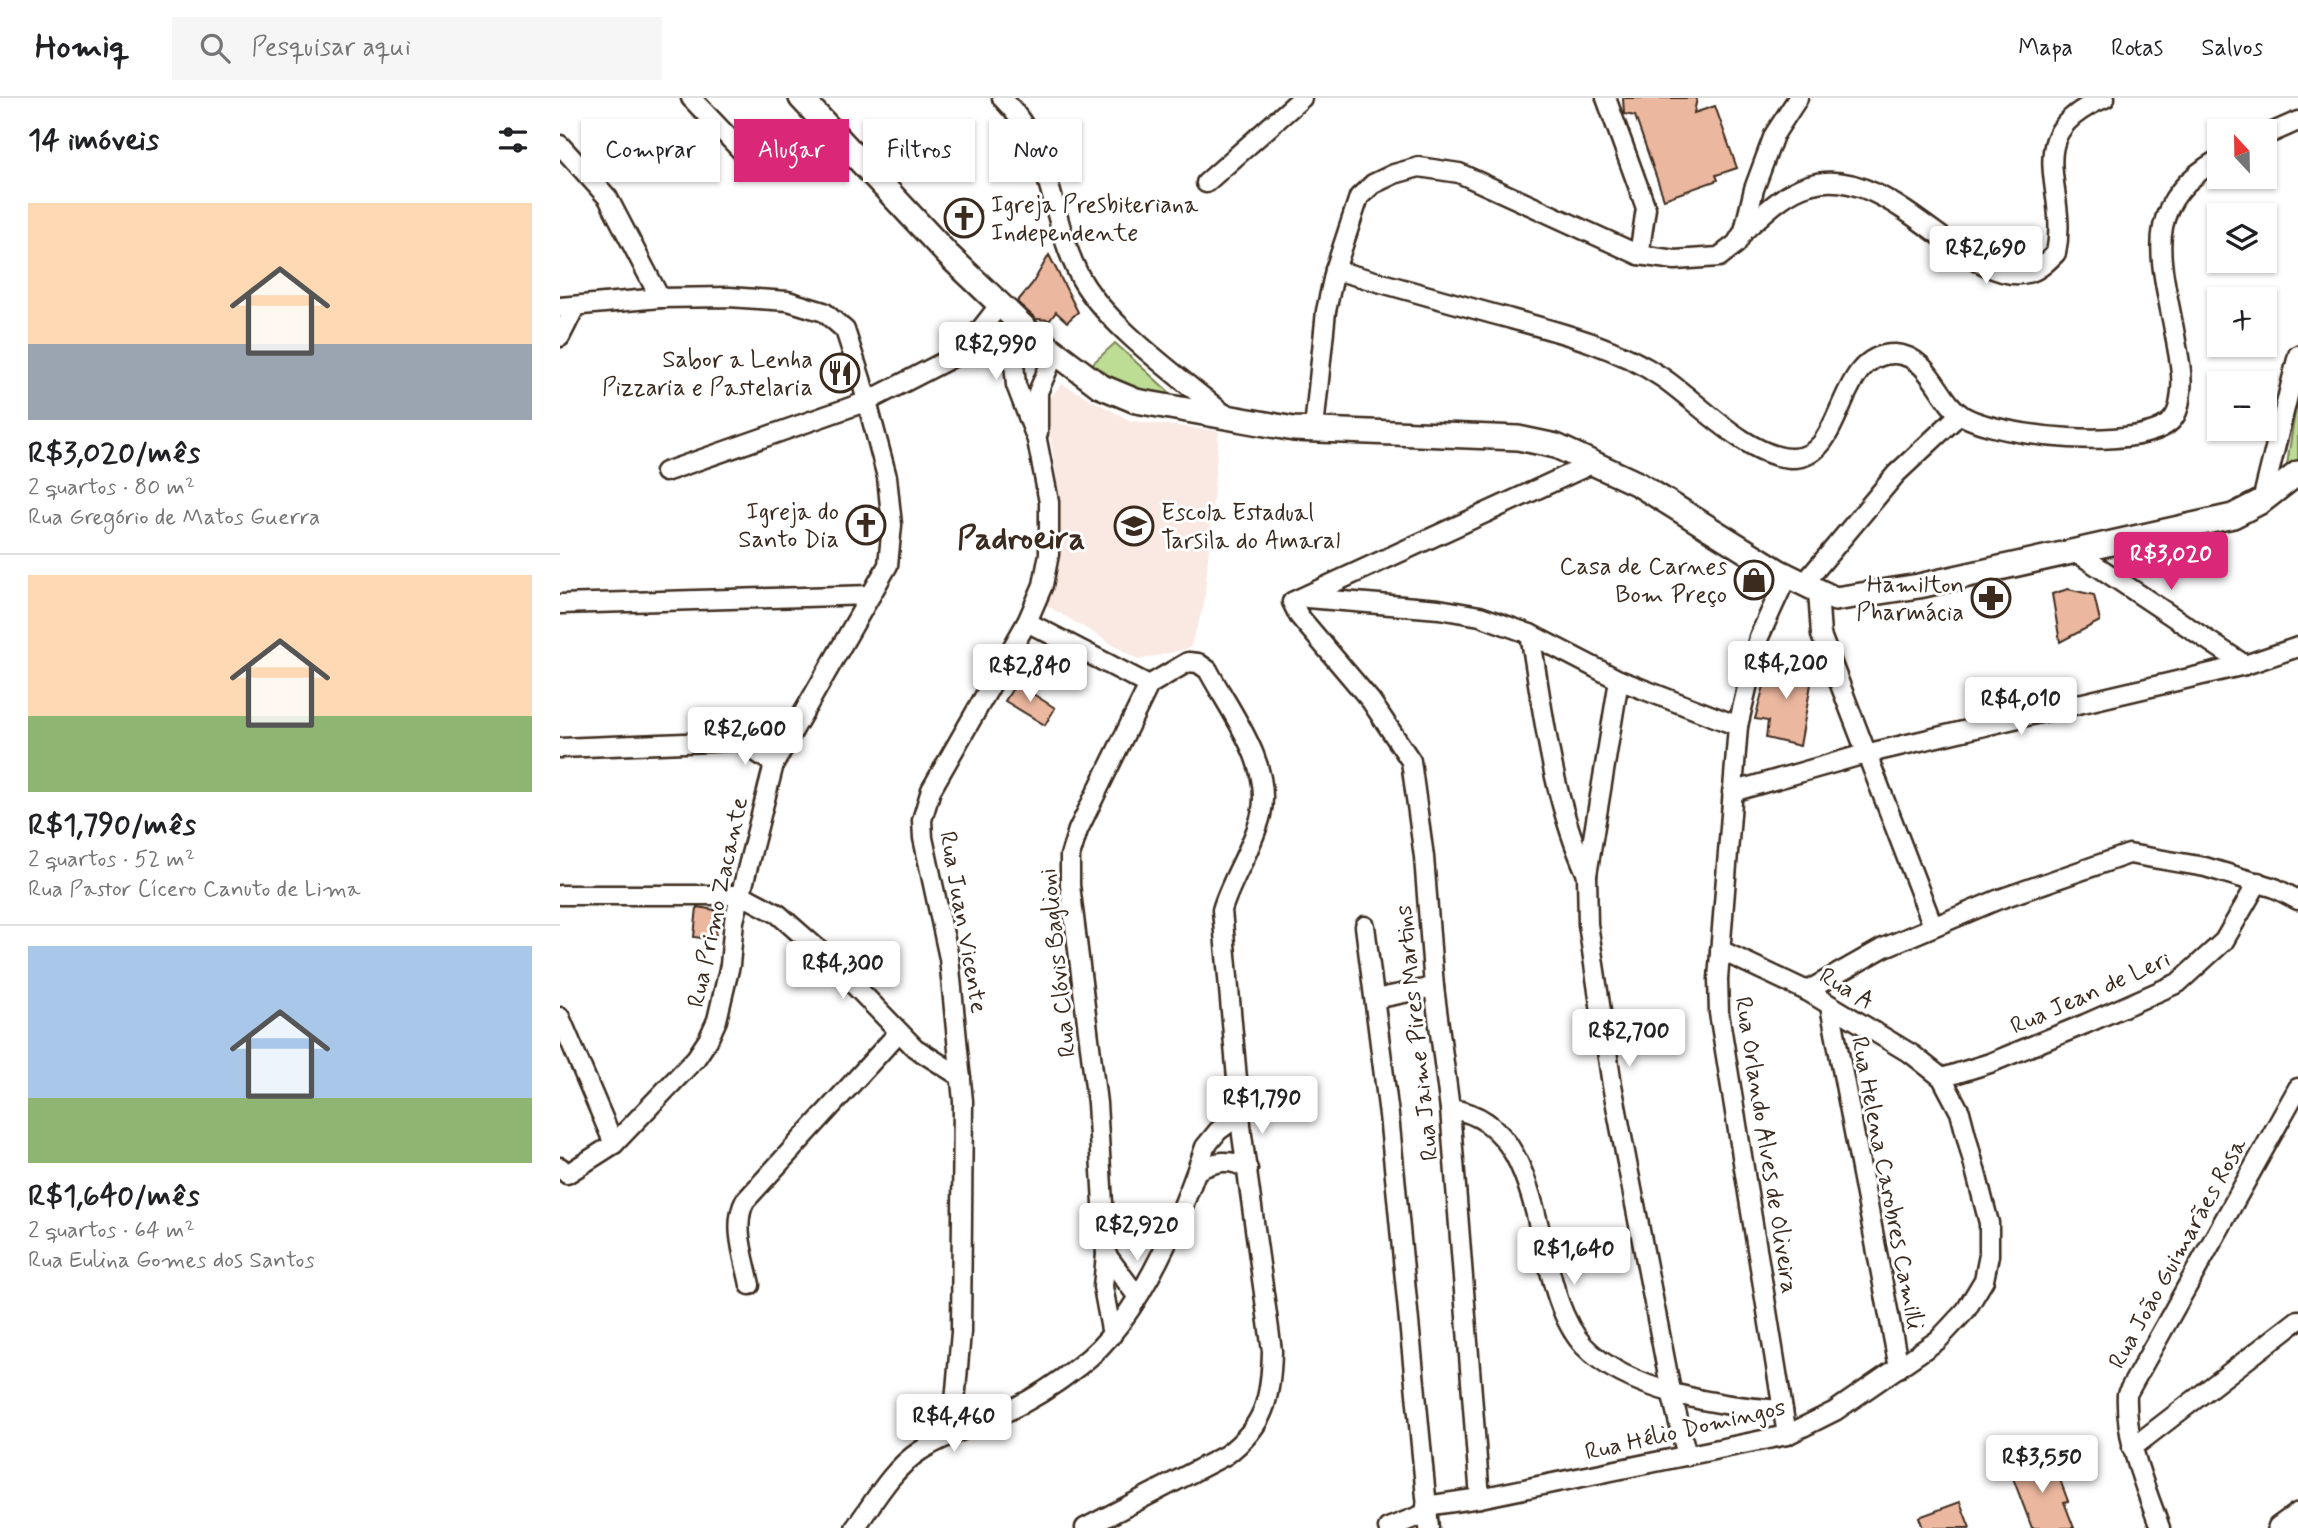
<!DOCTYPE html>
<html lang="pt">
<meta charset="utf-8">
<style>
:root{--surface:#fff;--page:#f6f6f6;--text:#202124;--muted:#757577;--line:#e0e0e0;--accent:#db2777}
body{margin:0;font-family:Mynerve,sans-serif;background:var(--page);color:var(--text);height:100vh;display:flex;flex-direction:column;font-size:26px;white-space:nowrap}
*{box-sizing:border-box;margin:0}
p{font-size:23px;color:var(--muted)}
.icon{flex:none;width:38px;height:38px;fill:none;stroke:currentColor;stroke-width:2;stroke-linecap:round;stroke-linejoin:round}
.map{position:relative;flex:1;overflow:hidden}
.sheet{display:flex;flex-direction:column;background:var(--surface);width:560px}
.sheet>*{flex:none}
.banner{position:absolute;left:21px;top:21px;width:665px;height:63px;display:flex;gap:14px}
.needle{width:46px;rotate:338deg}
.controls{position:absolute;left:1647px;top:21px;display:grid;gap:14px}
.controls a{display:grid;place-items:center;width:70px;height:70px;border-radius:0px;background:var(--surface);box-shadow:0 2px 5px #0004;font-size:35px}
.price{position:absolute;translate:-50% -60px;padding:0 16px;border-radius:7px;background:#fff;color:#222;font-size:23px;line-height:46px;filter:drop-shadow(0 2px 4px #0008)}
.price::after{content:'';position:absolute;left:50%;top:42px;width:21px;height:16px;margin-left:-10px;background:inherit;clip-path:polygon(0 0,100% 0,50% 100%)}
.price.selected{background:var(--accent);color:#fff}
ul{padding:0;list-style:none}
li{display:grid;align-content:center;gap:14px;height:371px;padding:0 28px}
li+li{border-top:2px solid var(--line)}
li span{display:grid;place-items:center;height:217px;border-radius:0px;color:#555}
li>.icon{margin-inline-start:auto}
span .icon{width:126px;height:126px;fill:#fffc;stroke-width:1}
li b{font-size:30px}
h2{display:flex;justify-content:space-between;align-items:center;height:84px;padding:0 28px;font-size:30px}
.tag{padding:0 24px;border-radius:0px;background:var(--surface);box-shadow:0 2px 5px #0004;font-size:24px;line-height:63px}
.tag.selected{background:var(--accent);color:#fff}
header{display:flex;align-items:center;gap:42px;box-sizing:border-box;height:98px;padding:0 35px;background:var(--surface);border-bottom:2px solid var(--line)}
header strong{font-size:33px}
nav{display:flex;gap:38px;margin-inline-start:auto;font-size:24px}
.search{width:490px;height:63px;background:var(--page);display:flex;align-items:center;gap:18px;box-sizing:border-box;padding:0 24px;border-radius:0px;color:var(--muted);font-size:26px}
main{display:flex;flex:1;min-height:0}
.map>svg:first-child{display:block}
.built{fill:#f9e9e2}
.green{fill:#bddc94;stroke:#7c8359;stroke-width:2}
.building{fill:#ecb79f;stroke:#3b2a1e;stroke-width:2}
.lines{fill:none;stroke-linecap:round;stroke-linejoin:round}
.minor-casing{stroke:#3b2a1e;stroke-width:23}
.major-casing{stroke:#3b2a1e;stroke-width:28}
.minor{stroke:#fff;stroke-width:18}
.major{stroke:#fff;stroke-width:23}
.labels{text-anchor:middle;stroke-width:6;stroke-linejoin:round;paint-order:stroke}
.poi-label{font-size:24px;fill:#3b2a1e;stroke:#fff;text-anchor:end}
.street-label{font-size:24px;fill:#3b2a1e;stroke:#fff}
.district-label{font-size:32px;font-weight:bold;fill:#3b2a1e;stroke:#fff}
</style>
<header>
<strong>Homiq</strong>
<div class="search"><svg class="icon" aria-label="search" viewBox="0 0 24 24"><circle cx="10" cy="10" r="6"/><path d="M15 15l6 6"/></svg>Pesquisar aqui</div>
<nav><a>Mapa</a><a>Rotas</a><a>Salvos</a></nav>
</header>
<main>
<section class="sheet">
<h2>14 imóveis<svg class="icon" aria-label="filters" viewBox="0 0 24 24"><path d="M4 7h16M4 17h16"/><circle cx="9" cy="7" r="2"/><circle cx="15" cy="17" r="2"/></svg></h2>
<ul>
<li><span style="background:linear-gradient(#ffd9b3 65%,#9aa5b1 0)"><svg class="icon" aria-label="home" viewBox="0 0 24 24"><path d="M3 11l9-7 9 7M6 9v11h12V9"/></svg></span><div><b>R$3,020/mês</b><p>2 quartos · 80 m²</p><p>Rua Gregório de Matos Guerra</p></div></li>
<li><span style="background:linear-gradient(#ffd9b3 65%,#8fb573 0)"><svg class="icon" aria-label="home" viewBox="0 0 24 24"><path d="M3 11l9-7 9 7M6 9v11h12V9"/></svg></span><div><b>R$1,790/mês</b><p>2 quartos · 52 m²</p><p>Rua Pastor Cícero Canuto de Lima</p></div></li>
<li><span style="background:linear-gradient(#a9c7e8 70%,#8fb573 0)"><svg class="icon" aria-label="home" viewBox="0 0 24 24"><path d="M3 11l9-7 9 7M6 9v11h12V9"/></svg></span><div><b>R$1,640/mês</b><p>2 quartos · 64 m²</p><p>Rua Eulina Gomes dos Santos</p></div></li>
</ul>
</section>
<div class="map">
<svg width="1738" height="1430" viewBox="0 0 1738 1430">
<rect width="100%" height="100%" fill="#fff"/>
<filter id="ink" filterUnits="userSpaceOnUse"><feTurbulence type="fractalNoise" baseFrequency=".0143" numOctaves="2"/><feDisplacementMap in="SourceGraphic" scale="14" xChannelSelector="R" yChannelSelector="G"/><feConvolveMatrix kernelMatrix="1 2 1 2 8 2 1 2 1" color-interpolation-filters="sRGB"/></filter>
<g filter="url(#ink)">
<!-- built -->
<polygon class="built" points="502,286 571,323 659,333 644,507 630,550 579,562 486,507 498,473 497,381 485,305"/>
<!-- green -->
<g class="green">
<path d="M555 245 618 302C590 309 555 281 532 266Z"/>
<polygon points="1738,295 1738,362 1726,373"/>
</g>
<!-- building -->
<g class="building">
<polygon points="1063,0 1137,0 1134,15 1155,8 1177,70 1156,77 1158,82 1104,101 1075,18 1064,16"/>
<polygon points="409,102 420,113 399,138 387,127"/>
<polygon points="489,157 518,214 507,224 496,214 490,222 476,221 457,204 472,186"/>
<polygon points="1508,491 1534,497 1540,523 1500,544 1492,496"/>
<polygon points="1211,562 1254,569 1240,648 1206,640 1208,623 1195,621"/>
<polygon points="456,585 495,610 485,627 445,603"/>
<polygon points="137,809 155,812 158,819 155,842 134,839"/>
<polygon points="1491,1358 1508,1403 1504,1404 1514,1430 1472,1430 1450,1372"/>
<polygon points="1400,1404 1410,1430 1363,1430 1359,1419"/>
</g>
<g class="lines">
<defs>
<g id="minor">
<polyline points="131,0 193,65"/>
<path d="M442 0C494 52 488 115 518 175 542 225 625 283 669 320"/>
<polyline points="1046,0 1086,110 1079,157"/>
<polyline points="1704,38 1738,23"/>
<polyline points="0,47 48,100 100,200"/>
<polyline points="646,85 742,0"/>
<path d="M1184 133C1203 116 1224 94 1249 87 1330 61 1410 195 1471 174 1480 171 1489 162 1496 155 1510 88 1456 37 1545 0"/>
<path d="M775 172C828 187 880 201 933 216 991 232 1053 246 1103 280 1138 304 1187 358 1230 360 1287 363 1273 255 1335 256 1371 258 1378 303 1403 318 1440 339 1580 354 1611 323 1619 315 1620 303 1621 293 1623 276 1619 260 1616 243 1603 165 1576 109 1659 61"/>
<polyline points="0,209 100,200 169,199 228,203 264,214 285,232 301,281 327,379 332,427 328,467 214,666 174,823 170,867 157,922 148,942 136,960 54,1046 7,1076 0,1069"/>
<polyline points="0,239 15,209"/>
<polyline points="403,254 441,205"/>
<polyline points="754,331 766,213 775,172 799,99 813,86 834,76 859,69 899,75 1079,157 1115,162 1159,159 1176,146 1184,133 1194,91 1214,37 1238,0"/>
<polyline points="478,335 478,294 495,255"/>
<polyline points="105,374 308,303 403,254 468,237"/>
<polyline points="1702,403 1738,257"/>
<polyline points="1516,454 1685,567"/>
<polyline points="1227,478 1199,539 1178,628 1158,881 1159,915 1227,1337"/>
<polyline points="1243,487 1336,376 1400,316"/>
<polyline points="1258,493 1261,537 1373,828"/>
<polyline points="747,500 879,511 920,518 970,536 1059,582 1178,628"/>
<polyline points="0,506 311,497"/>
<polyline points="467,524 589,587"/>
<path d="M970 536C984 618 992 700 1027 777"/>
<polyline points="1059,582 1027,777 1028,826 1052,987 1111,1293 1127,1358"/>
<polyline points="177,641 214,666"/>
<polyline points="0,650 226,641"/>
<polyline points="1172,694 1305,656 1685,567 1738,549"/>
<polyline points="0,797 182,797 218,816 268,860 355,950 401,979"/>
<polyline points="805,828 829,1017 869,1430"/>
<polyline points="1247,893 1323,850 1437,802 1569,756 1645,769 1715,790 1738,802"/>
<polyline points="815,901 874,889"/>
<polyline points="1270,908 1339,1270"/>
<polyline points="0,919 54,1046"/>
<polyline points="1382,980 1430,965 1525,926 1618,885 1664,843 1698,784"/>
<path d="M890 1011C994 1023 967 1187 1024 1248 1068 1294 1162 1309 1223 1312"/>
<path d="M638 1072C656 1063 670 1060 688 1071"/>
<polyline points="546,1156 577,1198"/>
<path d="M190 1187C185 1161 172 1127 185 1103L339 934"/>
<polyline points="395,1304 409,1313 438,1312"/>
<polyline points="388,1337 395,1304 401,1234 403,1003 389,860 363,740 362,722 371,692 467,524 483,487 489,456 489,404 477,342 456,287 454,265 456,251 471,236"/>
<polyline points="1572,1350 1738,1222"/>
<polyline points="920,1400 890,1011 874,889 864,759 851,663 811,603 739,518 732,504 1036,364"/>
<polyline points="866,1408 920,1400 1227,1337 1275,1313 1378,1242 1406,1212 1424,1182 1429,1157 1429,1125 1400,1014 1382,980 1353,957 1247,893 1160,852"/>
<path d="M295 1430C314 1404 332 1371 360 1353 384 1337 411 1330 437 1318 465 1306 495 1287 519 1268 579 1223 621 1119 645 1049L658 1033 681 1016"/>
<path d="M525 1430 666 1357C705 1328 711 1300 712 1253L682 1037 662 812C672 779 693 750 701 717 713 667 670 614 648 572L638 565 628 564 589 587 518 732 510 758V787L537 1005 546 1156 543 1189 552 1237"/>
<polyline points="828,1430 867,1415"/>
<path d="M1600 1430C1584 1385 1565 1343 1567 1296L1738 990"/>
</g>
<g id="major">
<polyline points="241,0 388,157 471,236 540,288 576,303 734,331 958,340 996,348 1078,386 1218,473 1275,501 1359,488 1673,418 1702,403 1738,375"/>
<polyline points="1720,1430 1738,1417"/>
</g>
</defs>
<!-- minor casing -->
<use href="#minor" class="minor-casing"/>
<!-- major casing -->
<use href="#major" class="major-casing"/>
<!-- minor -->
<use href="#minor" class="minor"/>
<!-- major -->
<use href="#major" class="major"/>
</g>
</g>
<!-- icons -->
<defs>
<symbol id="church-ring" viewBox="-11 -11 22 22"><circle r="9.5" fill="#fff" stroke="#3b2a1e" stroke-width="1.5"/><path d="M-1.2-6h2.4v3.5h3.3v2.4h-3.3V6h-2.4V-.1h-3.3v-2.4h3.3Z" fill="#3b2a1e"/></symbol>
<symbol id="restaurant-ring" viewBox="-11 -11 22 22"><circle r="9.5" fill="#fff" stroke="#3b2a1e" stroke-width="1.5"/><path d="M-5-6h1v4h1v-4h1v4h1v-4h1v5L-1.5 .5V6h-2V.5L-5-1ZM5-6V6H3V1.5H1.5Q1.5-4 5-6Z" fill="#3b2a1e"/></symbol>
<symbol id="school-ring" viewBox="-11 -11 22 22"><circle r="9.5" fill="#fff" stroke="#3b2a1e" stroke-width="1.5"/><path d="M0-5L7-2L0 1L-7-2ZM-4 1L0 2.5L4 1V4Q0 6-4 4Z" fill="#3b2a1e"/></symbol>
<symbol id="shop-ring" viewBox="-11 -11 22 22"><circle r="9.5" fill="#fff" stroke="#3b2a1e" stroke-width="1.5"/><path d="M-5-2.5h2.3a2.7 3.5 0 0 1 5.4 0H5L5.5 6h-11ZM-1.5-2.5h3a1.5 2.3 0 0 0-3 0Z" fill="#3b2a1e"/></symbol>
<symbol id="pharmacy-ring" viewBox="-11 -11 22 22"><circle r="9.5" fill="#fff" stroke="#3b2a1e" stroke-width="1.5"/><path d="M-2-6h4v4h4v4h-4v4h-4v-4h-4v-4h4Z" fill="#3b2a1e"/></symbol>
</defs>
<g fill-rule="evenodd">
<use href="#church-ring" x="382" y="98" width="44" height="44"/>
<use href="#restaurant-ring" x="258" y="253" width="44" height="44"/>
<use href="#church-ring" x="284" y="405" width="44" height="44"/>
<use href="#school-ring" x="552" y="406" width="44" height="44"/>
<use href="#shop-ring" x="1172" y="460" width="44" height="44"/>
<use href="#pharmacy-ring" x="1409" y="478" width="44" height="44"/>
</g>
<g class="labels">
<!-- poi labels -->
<g class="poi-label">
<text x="431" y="114" text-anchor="start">Igreja Presbiteriana<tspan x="431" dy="28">Independente</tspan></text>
<text x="253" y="269">Sabor a Lenha<tspan x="253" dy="28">Pizzaria e Pastelaria</tspan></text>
<text x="279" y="421">Igreja do<tspan x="279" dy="28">Santo Dia</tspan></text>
<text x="601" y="422" text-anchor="start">Escola Estadual<tspan x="601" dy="28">Tarsila do Amaral</tspan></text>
<text x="1167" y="476">Casa de Carnes<tspan x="1167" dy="28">Bom Preço</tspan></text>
<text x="1404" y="494">Hamilton<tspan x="1404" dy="28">Pharmácia</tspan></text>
</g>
<!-- street labels -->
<g class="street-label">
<text transform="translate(157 804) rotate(-78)" y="8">Rua Primo Zacante</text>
<text transform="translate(404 824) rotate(80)" y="8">Rua Juan Vicente</text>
<text transform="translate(497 865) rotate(-96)" y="8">Rua Clóvis Baglioni</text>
<text transform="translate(1287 890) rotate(31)" y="8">Rua A</text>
<text transform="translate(1530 894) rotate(-24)" y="8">Rua Jean de Leri</text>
<text transform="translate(856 935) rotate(-96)" y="8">Rua Jaime Pires Martins</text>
<text transform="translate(1207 1047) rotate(81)" y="8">Rua Orlando Alves de Oliveira</text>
<text transform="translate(1328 1085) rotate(79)" y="8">Rua Helena Carobres Camilli</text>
<text transform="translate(1617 1155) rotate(-61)" y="8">Rua João Guimarães Rosa</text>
<text transform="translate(1125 1331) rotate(-13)" y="8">Rua Hélio Domingos</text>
</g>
<!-- district labels -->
<g class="district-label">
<text x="461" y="450">Padroeira</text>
</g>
</g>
</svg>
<div class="controls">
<a><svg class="needle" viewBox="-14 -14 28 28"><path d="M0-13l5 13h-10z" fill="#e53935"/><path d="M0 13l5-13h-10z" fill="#757577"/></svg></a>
<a><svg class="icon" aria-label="layers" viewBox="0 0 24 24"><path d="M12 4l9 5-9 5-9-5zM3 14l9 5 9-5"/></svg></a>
<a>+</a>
<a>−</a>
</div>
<b class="price" style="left:1426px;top:188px">R$2,690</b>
<b class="price" style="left:436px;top:284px">R$2,990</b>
<b class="price selected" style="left:1611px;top:494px">R$3,020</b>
<b class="price" style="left:1226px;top:603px">R$4,200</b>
<b class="price" style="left:470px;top:606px">R$2,840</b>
<b class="price" style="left:1461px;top:639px">R$4,010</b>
<b class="price" style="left:185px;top:669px">R$2,600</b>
<b class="price" style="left:283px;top:903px">R$4,300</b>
<b class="price" style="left:1069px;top:971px">R$2,700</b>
<b class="price" style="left:702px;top:1038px">R$1,790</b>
<b class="price" style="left:577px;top:1165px">R$2,920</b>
<b class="price" style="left:1014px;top:1189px">R$1,640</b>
<b class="price" style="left:394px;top:1356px">R$4,460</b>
<b class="price" style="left:1482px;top:1397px">R$3,550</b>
<div class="banner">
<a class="tag">Comprar</a>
<a class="tag selected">Alugar</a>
<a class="tag">Filtros</a>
<a class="tag">Novo</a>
</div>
</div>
</main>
